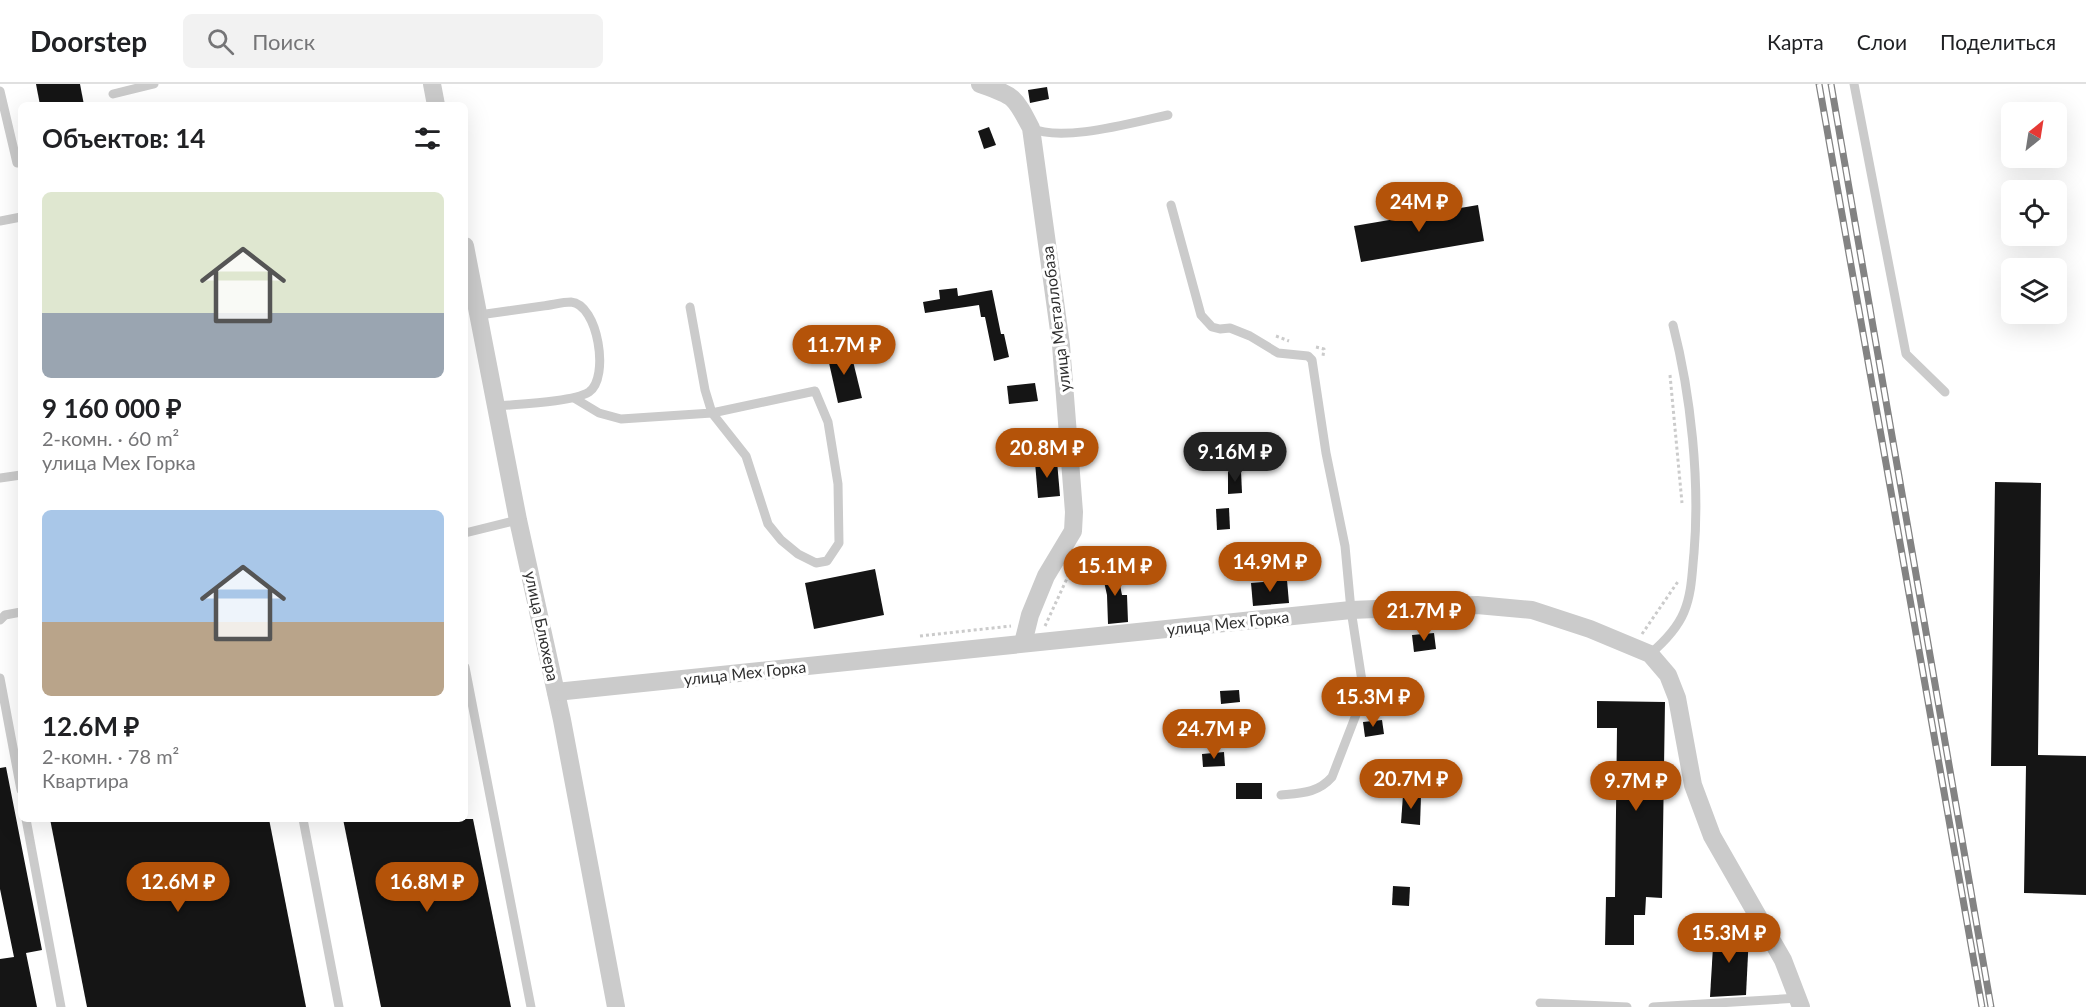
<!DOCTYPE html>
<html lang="ru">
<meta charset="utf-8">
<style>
:root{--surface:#fff;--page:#f2f2f2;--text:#202124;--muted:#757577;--line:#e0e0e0;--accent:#b45309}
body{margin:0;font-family:Lato,sans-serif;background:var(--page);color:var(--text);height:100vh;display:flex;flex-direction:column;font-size:22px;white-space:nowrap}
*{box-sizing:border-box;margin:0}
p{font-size:20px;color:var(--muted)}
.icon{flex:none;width:33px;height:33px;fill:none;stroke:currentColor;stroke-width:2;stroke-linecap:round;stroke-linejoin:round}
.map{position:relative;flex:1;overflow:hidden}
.panel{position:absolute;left:18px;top:18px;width:450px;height:720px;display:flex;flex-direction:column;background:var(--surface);border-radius:9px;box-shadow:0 6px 24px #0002}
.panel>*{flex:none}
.needle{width:39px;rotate:30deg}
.fabs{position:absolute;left:2001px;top:18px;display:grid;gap:12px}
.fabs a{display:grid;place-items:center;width:66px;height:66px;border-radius:9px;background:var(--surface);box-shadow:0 6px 24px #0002;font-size:30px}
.price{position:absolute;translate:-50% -51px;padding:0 14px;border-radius:21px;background:var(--accent);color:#fff;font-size:20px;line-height:39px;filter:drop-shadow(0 2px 3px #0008)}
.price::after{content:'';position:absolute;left:50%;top:36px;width:18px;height:14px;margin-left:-9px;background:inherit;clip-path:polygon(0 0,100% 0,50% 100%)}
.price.selected{background:#222;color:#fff}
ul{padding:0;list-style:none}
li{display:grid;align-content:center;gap:12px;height:318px;padding:0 24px}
li span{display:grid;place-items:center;height:186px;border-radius:9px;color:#555}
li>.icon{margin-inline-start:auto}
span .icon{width:108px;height:108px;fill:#fffc;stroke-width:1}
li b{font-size:26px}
h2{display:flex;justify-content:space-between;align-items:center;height:72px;padding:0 24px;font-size:26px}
header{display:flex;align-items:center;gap:36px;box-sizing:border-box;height:84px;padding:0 30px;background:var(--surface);border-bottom:2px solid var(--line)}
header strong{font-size:28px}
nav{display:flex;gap:33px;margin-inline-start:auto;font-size:21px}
.search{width:420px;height:54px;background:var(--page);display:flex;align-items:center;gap:15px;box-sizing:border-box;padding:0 21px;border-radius:9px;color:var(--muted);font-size:22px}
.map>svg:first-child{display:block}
.building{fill:#151515}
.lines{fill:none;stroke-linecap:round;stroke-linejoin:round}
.path{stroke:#cbcbcb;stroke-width:3;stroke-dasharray:3 3;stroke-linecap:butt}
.service{stroke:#cbcbcb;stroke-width:9}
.minor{stroke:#cbcbcb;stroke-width:18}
.rail-casing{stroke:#838383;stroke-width:7}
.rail{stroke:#fff;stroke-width:4.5;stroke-dasharray:14;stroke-linecap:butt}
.labels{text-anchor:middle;stroke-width:6;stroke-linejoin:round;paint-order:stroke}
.street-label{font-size:16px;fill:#2e2e2e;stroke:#fff}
</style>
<header>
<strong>Doorstep</strong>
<div class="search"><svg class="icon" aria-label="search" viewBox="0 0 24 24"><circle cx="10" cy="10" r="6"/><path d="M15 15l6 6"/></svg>Поиск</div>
<nav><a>Карта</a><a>Слои</a><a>Поделиться</a></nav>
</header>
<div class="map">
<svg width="2086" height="923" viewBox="0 0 2086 923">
<rect width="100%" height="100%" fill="#fff"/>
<!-- building -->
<g class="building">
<polygon points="36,0 80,0 84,21 40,21"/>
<polygon points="1047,3 1049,15 1030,19 1028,6"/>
<polygon points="989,43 996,61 984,65 978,47"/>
<polygon points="1478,121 1484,157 1361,178 1354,142"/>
<polygon points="957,204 958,212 992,206 1001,250 1004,250 1009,273 994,277 985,233 981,233 979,221 925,229 923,218 940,215 939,206"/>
<polygon points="850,265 862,314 838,319 827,270"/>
<polygon points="1035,299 1038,317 1009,320 1007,302"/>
<polygon points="1057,377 1060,412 1038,414 1035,378"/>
<polygon points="1241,387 1242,409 1228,410 1228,388"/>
<polygon points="1995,398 2041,399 2038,671 2086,672 2086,811 2024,809 2026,682 1991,682"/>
<polygon points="1229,424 1230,445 1217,446 1216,425"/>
<polygon points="1116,481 1122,511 1127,511 1128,538 1108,540 1107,511 1101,484"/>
<polygon points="875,485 884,531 814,545 805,499"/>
<polygon points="1287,496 1289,519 1253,522 1251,499"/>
<polygon points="1434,549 1436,565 1414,568 1412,551"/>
<polygon points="1239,606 1240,618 1221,620 1220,607"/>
<polygon points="1597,617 1665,618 1662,814 1646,813 1645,831 1634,831 1634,861 1605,861 1606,813 1615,813 1617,644 1597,644"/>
<polygon points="1382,636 1384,650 1365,653 1363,638"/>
<polygon points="1224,668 1225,682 1203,683 1202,670"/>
<polygon points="6,683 42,866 26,869 37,923 0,923 0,875 14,873 0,805 0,684"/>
<rect x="1236" y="699" width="26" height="16"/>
<polygon points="1403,711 1421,712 1420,741 1401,739"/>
<polygon points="50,735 269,735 306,923 87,923"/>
<polygon points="343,735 473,735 511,923 381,923"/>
<polygon points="1393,802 1410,803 1409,822 1392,821"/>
<polygon points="1714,846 1749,850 1746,911 1710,913"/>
</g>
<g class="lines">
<!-- path -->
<g class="path">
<polyline points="1276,252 1289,257"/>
<polyline points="1316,263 1324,265 1323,272"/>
<polyline points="1670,291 1682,419"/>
<polyline points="1045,542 1070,488"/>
<polyline points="1642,550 1679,496"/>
<polyline points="920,552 1011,542"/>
</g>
<!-- service -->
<g class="service">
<polyline points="1854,0 1906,270 1945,308"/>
<polyline points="0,7 17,79"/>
<polyline points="113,10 154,0"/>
<path d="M1031 44C1062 59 1134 38 1168 31"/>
<path d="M1171 121 1201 231 1212 243 1220 245 1230 244 1250 252 1278 269 1308 272 1312 276 1326 369 1345 462 1351 526 1364 610 1332 693C1318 709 1302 709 1281 711"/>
<polyline points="0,137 21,133"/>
<path d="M479 231C500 228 522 225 543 222 552 221 562 218 571 218 598 220 610 294 589 308 573 318 518 320 498 322"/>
<polyline points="574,314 599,329 621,335 712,329 815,307 828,338 838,400 839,459 827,477 816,479 798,470 781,456 768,440 746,372 712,329 705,306 690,223"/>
<polyline points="0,394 21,391"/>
<polyline points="465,449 518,436"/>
<polyline points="0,536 5,531 21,528"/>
<path d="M1650 570C1664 558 1677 545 1684 528 1692 509 1692 488 1694 469 1700 397 1691 311 1673 241"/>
<polyline points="465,583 531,923"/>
<polyline points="0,594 21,706"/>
<polyline points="26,735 61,923"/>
<polyline points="303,735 339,923"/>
<polyline points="1540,919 1627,923"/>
<polyline points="1653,923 1799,914"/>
</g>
<!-- minor -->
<g class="minor">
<polyline points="432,0 436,21"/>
<path d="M980 0C1014 12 1014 11 1031 44L1061 261 1074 428 1073 447 1046 492 1030 531 1023 559"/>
<polyline points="465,162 518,436 562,636 616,923"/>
<polyline points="556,608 1351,526 1477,521 1532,526 1590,545 1650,570 1668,591 1677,614 1693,701 1712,752 1783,876 1801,923"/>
</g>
<defs>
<g id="rail">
<polyline points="1819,0 1982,923"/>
<polyline points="1831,0 1991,923"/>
</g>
</defs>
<!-- rail casing -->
<use href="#rail" class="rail-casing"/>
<!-- rail -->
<use href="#rail" class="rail"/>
</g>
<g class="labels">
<!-- street labels -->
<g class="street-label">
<text transform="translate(1056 235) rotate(-97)" y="6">улица Металлобаза</text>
<text transform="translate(1228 539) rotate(-6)" y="6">улица Мех Горка</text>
<text transform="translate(542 542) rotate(78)" y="6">улица Блюхера</text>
<text transform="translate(745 589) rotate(-6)" y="6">улица Мех Горка</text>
</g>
</g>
</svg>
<div class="fabs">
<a><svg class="needle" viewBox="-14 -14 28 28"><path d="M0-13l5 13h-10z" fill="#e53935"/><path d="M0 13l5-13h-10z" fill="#757577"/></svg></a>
<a><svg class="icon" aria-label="locate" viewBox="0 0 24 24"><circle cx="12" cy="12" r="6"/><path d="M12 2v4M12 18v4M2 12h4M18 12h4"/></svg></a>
<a><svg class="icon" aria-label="layers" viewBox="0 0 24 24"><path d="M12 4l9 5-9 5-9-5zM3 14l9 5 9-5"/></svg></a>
</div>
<b class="price" style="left:1419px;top:149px">24M ₽</b>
<b class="price" style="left:844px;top:292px">11.7M ₽</b>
<b class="price" style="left:1047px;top:395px">20.8M ₽</b>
<b class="price selected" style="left:1235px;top:399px">9.16M ₽</b>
<b class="price" style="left:1270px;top:509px">14.9M ₽</b>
<b class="price" style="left:1115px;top:513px">15.1M ₽</b>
<b class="price" style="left:1424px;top:558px">21.7M ₽</b>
<b class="price" style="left:1373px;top:644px">15.3M ₽</b>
<b class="price" style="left:1214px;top:676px">24.7M ₽</b>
<b class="price" style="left:1411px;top:726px">20.7M ₽</b>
<b class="price" style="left:1636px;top:728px">9.7M ₽</b>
<b class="price" style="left:178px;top:829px">12.6M ₽</b>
<b class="price" style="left:427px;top:829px">16.8M ₽</b>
<b class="price" style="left:1729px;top:880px">15.3M ₽</b>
<section class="panel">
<h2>Объектов: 14<svg class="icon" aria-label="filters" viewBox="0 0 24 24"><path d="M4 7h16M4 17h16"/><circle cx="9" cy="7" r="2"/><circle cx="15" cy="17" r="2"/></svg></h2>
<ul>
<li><span style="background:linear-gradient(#dfe7d0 65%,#9aa5b1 0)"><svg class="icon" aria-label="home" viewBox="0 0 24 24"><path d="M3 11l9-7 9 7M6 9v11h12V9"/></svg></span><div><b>9 160 000 ₽</b><p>2-комн. · 60 m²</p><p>улица Мех Горка</p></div></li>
<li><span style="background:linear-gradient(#a9c7e8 60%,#b9a48a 0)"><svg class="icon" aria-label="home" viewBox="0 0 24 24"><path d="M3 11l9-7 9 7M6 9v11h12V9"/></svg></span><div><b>12.6M ₽</b><p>2-комн. · 78 m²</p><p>Квартира</p></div></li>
</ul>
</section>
</div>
